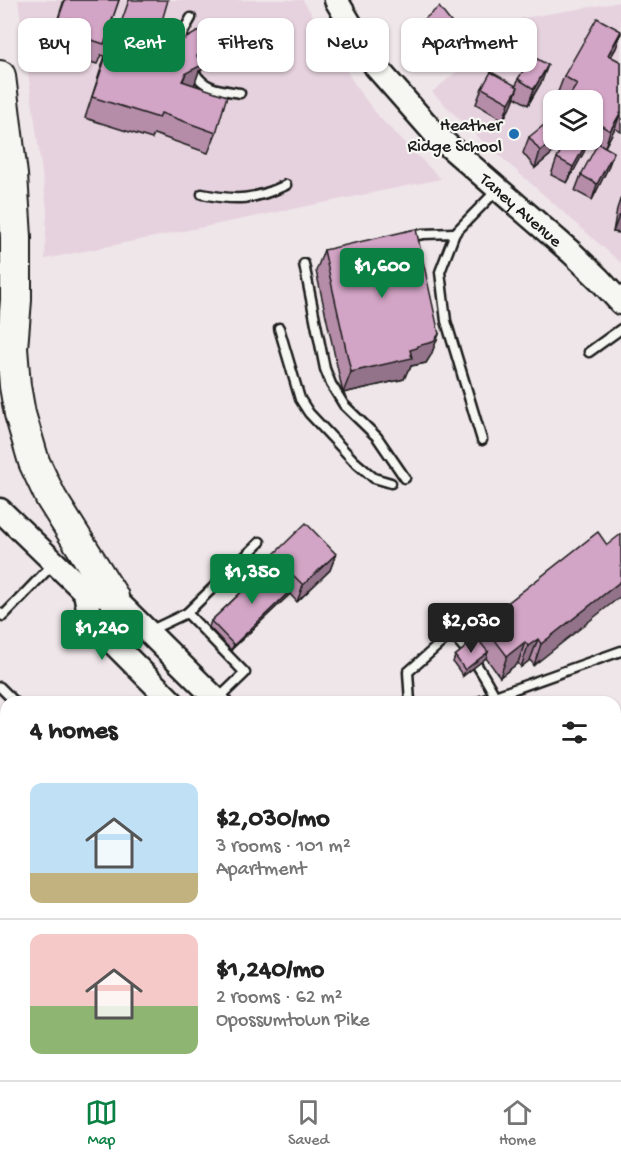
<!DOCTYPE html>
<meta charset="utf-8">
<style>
:root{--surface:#fff;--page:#f6f6f6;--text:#222;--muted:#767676;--line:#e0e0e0;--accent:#0b8043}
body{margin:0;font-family:"Gochi Hand",sans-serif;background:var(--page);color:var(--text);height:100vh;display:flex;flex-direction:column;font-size:22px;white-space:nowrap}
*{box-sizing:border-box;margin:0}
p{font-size:20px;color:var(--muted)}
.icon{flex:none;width:33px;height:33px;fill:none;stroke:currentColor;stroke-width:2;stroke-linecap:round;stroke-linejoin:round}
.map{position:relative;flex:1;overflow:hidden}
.details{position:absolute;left:0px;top:696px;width:621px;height:384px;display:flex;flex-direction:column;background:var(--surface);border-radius:18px 18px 0 0;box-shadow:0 2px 4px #0004}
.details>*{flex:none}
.top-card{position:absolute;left:18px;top:18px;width:585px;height:54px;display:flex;gap:12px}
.tools{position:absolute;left:543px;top:90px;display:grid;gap:12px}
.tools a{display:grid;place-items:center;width:60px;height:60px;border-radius:12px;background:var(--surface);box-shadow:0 2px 4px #0004;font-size:30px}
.price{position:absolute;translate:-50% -51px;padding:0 14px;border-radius:6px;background:var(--accent);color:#fff;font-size:20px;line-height:39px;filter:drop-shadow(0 2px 3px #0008)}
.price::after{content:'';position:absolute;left:50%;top:36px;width:18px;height:14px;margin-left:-9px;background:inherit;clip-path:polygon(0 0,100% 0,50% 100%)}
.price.current{background:#222;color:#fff}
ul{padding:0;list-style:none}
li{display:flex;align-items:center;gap:18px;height:150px;padding:0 30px}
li+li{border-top:2px solid var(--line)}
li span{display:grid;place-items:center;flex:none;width:168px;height:120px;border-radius:12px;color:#555}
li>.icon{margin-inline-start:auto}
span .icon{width:72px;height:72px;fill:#fffc;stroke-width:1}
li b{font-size:26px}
h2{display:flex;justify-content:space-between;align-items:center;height:72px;padding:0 30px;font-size:26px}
.tag{padding:0 21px;border-radius:12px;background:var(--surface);box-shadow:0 2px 4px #0004;font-size:21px;line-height:54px}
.tag.current{background:var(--accent);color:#fff}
.tabs{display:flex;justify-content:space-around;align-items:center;height:84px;border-top:2px solid var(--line);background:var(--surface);font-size:16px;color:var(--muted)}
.tabs a{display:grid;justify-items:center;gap:3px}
.tabs .current{color:var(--accent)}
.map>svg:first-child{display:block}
.built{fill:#e6d2de;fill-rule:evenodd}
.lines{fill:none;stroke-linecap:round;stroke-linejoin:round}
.lane-casing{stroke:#1c1c1c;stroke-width:13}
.secondary-casing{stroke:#1c1c1c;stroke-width:27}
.highway-casing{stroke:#1c1c1c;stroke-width:34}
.lane{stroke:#f6f6f2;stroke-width:8}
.secondary{stroke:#f6f6f2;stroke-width:22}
.highway{stroke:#f6f6f2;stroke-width:30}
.wall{fill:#b58da9;stroke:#1c1c1c;stroke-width:1.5}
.shaded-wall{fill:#93738a;stroke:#1c1c1c;stroke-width:1.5}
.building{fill:#d2a4c5;stroke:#1c1c1c;stroke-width:1.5}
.poi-dot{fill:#1f6fb2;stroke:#f6f6f2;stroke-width:2}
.labels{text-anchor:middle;stroke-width:4.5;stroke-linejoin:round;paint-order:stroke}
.poi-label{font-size:18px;fill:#1c1c1c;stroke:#f6f6f2;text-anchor:end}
.street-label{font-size:18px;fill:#1c1c1c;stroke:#f6f6f2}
</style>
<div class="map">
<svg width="621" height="1080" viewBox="0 0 621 1080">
<rect width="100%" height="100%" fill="#efe6e9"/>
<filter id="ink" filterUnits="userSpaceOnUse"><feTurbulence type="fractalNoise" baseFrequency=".0167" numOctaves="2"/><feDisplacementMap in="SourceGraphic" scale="12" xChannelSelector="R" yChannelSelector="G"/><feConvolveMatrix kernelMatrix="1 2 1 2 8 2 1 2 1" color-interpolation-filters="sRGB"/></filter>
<g filter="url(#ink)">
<!-- built -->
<g class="built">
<polygon points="18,0 303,0 359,91 380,118 441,179 45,259 47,209"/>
<path d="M621 2V263L469 129 432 92 522 18ZM554 100H592V140H554Z"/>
</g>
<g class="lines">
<defs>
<g id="lane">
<polyline points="182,42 182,34 191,18"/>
<path d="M195 73C205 90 222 90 240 93"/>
<path d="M202 194C237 201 254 200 286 185"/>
<polyline points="407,237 423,234 455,233"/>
<polyline points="304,264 325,369 331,384 344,405 377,437 405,478"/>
<polyline points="279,328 300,399 309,413 354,461 374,478 391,483"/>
<polyline points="589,352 621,329"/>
<polyline points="482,440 446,321 440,272 455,233 497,190"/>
<polyline points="0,613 3,616 54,563"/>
<polyline points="187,613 245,673 217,700"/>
<polyline points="149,631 187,613 260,542"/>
<polyline points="0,687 15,702"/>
<path d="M410 702 408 672 451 634C470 651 483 674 495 696"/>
<polyline points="478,702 621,651"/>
<polyline points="615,756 621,754"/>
<polyline points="0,868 6,864"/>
<polyline points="0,907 6,901"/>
<polyline points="615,936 621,930"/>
<polyline points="0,996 6,1002"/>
<polyline points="0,1054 6,1048"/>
<polyline points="160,1074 166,1080"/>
<polyline points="237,1074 243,1080"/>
<polyline points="462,1074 468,1080"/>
<polyline points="90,1075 94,1080"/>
</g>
<g id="secondary">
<path id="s1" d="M336 0 376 67 436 135 572 253 599 279 621 303"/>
<polyline points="0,510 85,592 113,597 219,702"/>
<polyline points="85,592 90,620 172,702"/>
<polyline points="615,1044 621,1036"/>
<polyline points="560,1074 567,1080"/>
<polyline points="611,1074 619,1080"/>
<polyline points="589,1080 593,1074"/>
</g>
<polyline id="highway" points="0,76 12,175 16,237 16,300 12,348 15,386 20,414 34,462 51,498 113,597"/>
</defs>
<!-- lane casing -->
<use href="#lane" class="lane-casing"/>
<!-- secondary casing -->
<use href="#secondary" class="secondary-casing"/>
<!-- highway casing -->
<use href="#highway" class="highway-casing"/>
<!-- lane -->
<use href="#lane" class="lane"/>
<!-- secondary -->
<use href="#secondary" class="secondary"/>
<!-- highway -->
<use href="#highway" class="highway"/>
</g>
<!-- wall -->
<g class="wall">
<polygon points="64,0 119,0 112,20 157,38 163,40 185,39 205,68 199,71 194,85 216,133 208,153 154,134 152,139 85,118 105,56 101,55 97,64 48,49"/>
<polygon points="422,21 455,51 438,65 416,37"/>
<polygon points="621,33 616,48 611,57 621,62 621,132 615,128 605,147 592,140 592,100 568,99 558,92 564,76"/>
<polygon points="518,79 542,81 528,105 515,97 512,104 503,120 476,104 482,88 516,86"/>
<polygon points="529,137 554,140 564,140 562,145 535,168 523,153"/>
<polygon points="567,140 589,140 584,152 567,183 551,175 557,158"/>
<polygon points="608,168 592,200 575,191 581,175"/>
<polygon points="621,197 621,233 613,232 617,209"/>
<polygon points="324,250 439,334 431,355 426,363 411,366 410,369 408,370 404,379 343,393 316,271"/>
<polygon points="598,532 534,665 530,660 521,667 518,663 500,677 486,658 463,676 453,662 455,656 477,638 482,623"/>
<polygon points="336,554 330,570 297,602 290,594 231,650 209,627 211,621 270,565 273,555"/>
<polygon points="270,1074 314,1074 308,1080 276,1080"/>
</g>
<!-- shaded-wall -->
<g class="shaded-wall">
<polygon points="621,33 616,48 602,71 608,55"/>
<polygon points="461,35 455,51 438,65 444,49"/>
<polygon points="213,47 205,68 199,71 194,86 178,94 186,73 197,56"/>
<polygon points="548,65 542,81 528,105 534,89"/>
<polygon points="518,87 512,104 503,120 509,103"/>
<polygon points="621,112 615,128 605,147 610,131"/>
<polygon points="555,140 564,140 562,145 535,168 540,151"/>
<polygon points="588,140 584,152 567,183 573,167"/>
<polygon points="614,152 608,168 592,200 597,184"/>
<polygon points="619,216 621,216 621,233 613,232"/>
<polygon points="439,334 431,355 426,363 411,366 410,369 408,370 404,379 343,393 351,372 410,350"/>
<polygon points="336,554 330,570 297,602 303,585"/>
<polygon points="621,581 621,596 534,665 541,644"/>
<polygon points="292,589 290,594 231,650 234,645"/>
<polygon points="538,639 530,660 521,667 528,646"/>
<polygon points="525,642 518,663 500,677 507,656"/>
<polygon points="488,652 486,658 463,676 465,670"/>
<polygon points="621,867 621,881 615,887 615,873"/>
<polygon points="6,1017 6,1023 2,1034 0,1036 0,1023"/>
<polygon points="300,1074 314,1074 308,1080 297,1080"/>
</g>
<!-- building -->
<g class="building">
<polygon points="65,0 119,0 112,20 121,23 129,0 168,0 157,38 163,40 182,32 185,39 202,29 213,47 197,56 202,65 186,73 182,81 227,96 216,133 161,113 159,118 92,97 113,36 108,34 104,44 55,28"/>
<polygon points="439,7 461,35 444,49 422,21"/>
<polygon points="597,18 621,31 608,55 621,62 621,112 610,131 592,120 592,100 567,100 577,84 564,76"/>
<polygon points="532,56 548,65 534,89 518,79"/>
<polygon points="491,72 518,87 509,103 482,88"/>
<polygon points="554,117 554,140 555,140 540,151 529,137"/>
<polygon points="567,140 588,140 573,167 557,158"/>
<polygon points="598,143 614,152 597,184 581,175"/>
<polygon points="416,229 439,334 433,342 417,346 417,348 410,350 412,358 351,372 324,250"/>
<polygon points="306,523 336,554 303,585 273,555"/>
<polygon points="598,532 607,545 621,534 621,581 541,644 538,639 528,646 525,642 507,656 482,623"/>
<polygon points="270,565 292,589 234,645 211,621"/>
<polygon points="477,638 488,652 465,670 455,656"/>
<polygon points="615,767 621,773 621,867 615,873"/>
<polygon points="0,1004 6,1010 6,1017 0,1023"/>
</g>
</g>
<!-- markers -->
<circle class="poi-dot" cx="514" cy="134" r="6"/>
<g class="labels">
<!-- poi labels -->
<g class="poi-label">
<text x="502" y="130">Heather<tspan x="502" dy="21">Ridge School</tspan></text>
</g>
<!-- street labels -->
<g class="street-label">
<text dy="6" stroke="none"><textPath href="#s1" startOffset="282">Taney Avenue</textPath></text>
</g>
</g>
</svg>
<div class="tools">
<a><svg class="icon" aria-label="layers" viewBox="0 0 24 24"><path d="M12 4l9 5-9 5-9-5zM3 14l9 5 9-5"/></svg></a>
</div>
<b class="price" style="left:382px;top:299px">$1,600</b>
<b class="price" style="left:252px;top:605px">$1,350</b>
<b class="price current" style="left:471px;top:654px">$2,030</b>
<b class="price" style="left:102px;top:661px">$1,240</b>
<div class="top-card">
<a class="tag">Buy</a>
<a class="tag current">Rent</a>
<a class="tag">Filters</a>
<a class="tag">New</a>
<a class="tag">Apartment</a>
</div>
<section class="details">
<h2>4 homes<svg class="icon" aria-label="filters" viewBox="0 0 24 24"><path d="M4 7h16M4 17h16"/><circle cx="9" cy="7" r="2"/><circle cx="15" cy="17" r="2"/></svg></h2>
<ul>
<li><span style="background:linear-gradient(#bfe0f5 75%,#c2b280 0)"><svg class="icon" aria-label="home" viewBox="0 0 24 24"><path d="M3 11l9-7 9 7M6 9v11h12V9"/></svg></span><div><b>$2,030/mo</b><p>3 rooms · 101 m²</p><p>Apartment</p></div></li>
<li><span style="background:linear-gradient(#f6c9c9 60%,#8fb573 0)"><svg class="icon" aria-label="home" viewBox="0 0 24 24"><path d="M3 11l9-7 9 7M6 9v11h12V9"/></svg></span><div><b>$1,240/mo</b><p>2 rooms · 62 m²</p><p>Opossumtown Pike</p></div></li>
</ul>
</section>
</div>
<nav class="tabs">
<a class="current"><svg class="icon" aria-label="map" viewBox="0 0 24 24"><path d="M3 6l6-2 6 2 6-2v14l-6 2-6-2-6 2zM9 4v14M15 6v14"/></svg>Map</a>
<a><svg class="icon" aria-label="saved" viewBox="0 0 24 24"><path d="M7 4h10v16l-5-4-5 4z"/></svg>Saved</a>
<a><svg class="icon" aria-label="home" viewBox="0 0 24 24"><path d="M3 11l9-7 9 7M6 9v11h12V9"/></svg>Home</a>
</nav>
